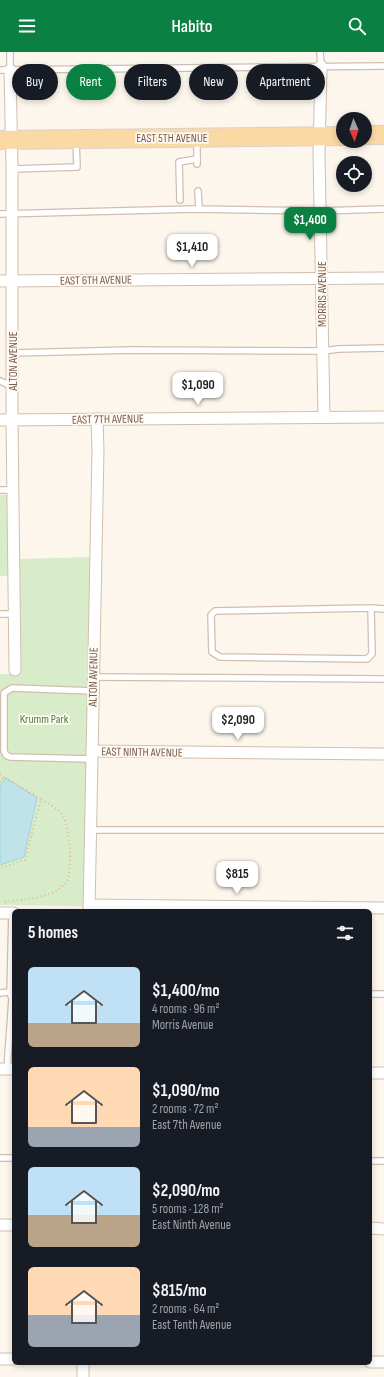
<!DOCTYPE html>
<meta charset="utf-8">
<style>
:root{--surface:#171b24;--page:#20242c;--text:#f1f3f6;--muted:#9ea1a6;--accent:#0b8043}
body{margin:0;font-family:"Sofia Sans Condensed",sans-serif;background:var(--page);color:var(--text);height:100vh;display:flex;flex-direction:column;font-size:15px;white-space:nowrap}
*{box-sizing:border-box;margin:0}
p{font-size:13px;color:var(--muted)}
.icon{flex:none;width:22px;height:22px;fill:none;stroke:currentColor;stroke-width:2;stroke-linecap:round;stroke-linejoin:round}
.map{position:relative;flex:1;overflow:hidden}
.details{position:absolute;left:12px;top:857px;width:360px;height:456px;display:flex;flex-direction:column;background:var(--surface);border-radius:6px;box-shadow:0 2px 6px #0003}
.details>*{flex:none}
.top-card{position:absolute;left:12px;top:12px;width:360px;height:36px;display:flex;gap:8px}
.needle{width:26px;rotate:177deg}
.fabs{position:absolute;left:336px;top:60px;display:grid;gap:8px}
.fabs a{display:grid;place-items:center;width:36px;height:36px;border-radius:50%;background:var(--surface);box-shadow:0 2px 6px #0003;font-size:20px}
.price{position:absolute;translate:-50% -34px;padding:0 9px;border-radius:8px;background:#fff;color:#222;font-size:13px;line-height:26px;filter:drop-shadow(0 1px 2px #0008)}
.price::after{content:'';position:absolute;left:50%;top:24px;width:12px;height:9px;margin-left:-6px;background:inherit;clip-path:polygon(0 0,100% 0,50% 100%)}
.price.on{background:var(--accent);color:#fff}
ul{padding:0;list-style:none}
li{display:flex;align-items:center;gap:12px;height:100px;padding:0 16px}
li span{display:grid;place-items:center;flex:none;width:112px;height:80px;border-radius:6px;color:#555}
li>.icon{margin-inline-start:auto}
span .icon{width:48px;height:48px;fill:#fffc;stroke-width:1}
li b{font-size:17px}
h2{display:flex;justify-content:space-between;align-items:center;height:48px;padding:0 16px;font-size:17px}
.tag{padding:0 14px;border-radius:18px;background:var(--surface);box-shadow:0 2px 6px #0003;font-size:14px;line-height:36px}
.tag.on{background:var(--accent);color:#fff}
header{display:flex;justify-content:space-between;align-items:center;height:52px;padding:0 16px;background:var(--accent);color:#fff;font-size:18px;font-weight:600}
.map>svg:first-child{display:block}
.green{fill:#d8ecc9}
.water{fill:#bfe3e8;stroke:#a5d3da}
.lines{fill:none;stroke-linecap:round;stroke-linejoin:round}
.lane-casing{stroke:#d1beb0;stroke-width:8}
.street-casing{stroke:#d1beb0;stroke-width:13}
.primary-casing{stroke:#dad1cd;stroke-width:20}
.path{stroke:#d9b8a5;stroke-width:2;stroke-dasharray:1 3;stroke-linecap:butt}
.lane{stroke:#fff;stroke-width:5.5}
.street{stroke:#fff;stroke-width:11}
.primary{stroke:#fbd9a5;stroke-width:18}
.labels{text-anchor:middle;stroke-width:3.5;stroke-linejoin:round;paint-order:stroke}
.street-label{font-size:12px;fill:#7a5c4d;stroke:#fffaf3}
.park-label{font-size:12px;fill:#537a41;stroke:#fffaf3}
</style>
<header><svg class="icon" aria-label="menu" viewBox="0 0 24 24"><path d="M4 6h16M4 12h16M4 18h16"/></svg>Habito<svg class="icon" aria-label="search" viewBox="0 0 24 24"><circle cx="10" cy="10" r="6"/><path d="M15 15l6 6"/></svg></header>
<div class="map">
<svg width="384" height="1325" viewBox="0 0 384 1325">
<rect width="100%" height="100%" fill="#fdf6ec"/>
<!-- green -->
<g class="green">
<rect x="0" y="443" width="9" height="81"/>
<polygon points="91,505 83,854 0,853 0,622 20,622 19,507"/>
</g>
<!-- water -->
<polygon class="water" points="6,726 37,746 24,805 0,813 0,733"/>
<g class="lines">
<defs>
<g id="lane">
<polyline points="10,0 10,18"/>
<polyline points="320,0 321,14"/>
<polyline points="0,18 384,14"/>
<polyline points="197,88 197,112"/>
<polyline points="12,117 77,115 76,89"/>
<polyline points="198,139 199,157"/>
<polyline points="180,148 179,110 197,107"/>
<polyline points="0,162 193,157 321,159 384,157"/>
<polyline points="13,301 131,298 323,299 338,297 384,296"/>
<polyline points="0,329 13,335"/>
<polyline points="0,438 13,438"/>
<polyline points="371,556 372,602 367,607 220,605 212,600 211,563 215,559 371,556 384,557"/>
<polyline points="0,562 15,562"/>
<polyline points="93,625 384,627"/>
<polyline points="92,707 10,705 6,703 4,699 4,641 12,636 93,639"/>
<polyline points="90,778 384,778"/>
<polyline points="10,940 12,861"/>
<polyline points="0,941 10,940 12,947 7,1017"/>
<polyline points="370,942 384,942"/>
<polyline points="0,1106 14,1106"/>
<polyline points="370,1109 384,1109"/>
</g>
<g id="street">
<polyline points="321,14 319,102 324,364"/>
<polyline points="10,18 12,117 12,368 15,618"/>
<polyline points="0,229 384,226"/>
<polyline points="0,368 384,365"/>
<polyline points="92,699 384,702"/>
<polyline points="89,853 384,856"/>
<polyline points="89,859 98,398 97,367"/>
<polyline points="0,861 14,861"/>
<polyline points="0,1017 14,1017"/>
<polyline points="370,1021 384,1021"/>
<polyline points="0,1173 14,1173"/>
<polyline points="370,1176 384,1177"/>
<polyline points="0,1307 14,1307"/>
<polyline points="370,1310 384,1310"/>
<polyline points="83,1311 83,1325"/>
</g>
<g id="primary">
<polyline points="365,83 384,83"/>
<polyline points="0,88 343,84"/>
</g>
</defs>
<!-- lane casing -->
<use href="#lane" class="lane-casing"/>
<!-- street casing -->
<use href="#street" class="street-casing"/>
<!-- primary casing -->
<use href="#primary" class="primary-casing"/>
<!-- path -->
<g class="path">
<polyline points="0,722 4,725"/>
<polyline points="0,730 4,725 41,747 25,808 0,816"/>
<path d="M5 850C22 847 45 847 59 837 61 835 64 833 66 831 73 818 70 776 63 764 58 756 49 752 41 747"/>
</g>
<!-- lane -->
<use href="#lane" class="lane"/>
<!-- street -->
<use href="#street" class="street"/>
<!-- primary -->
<use href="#primary" class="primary"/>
</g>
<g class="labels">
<!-- street labels -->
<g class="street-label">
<text x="172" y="90">EAST 5TH AVENUE</text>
<text transform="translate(96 228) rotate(-1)" y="4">EAST 6TH AVENUE</text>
<text transform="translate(322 242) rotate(-90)" y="4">MORRIS AVENUE</text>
<text transform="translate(13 309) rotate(-90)" y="4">ALTON AVENUE</text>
<text transform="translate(108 367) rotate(-1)" y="4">EAST 7TH AVENUE</text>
<text transform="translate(93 625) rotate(-89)" y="4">ALTON AVENUE</text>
<text transform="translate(142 700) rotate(1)" y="4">EAST NINTH AVENUE</text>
</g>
<!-- park labels -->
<g class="park-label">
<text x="44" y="671">Krumm Park</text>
</g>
</g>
</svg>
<div class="fabs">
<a><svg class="needle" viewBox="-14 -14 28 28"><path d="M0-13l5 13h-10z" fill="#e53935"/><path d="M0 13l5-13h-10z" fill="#9ea1a6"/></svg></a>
<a><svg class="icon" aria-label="locate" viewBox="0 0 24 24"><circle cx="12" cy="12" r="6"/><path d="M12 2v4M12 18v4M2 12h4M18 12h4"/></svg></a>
</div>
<b class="price on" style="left:310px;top:189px">$1,400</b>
<b class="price" style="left:192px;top:216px">$1,410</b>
<b class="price" style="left:198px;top:354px">$1,090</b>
<b class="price" style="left:238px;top:689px">$2,090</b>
<b class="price" style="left:237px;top:843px">$815</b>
<div class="top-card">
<a class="tag">Buy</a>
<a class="tag on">Rent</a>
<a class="tag">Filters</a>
<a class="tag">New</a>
<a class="tag">Apartment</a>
</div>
<section class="details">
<h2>5 homes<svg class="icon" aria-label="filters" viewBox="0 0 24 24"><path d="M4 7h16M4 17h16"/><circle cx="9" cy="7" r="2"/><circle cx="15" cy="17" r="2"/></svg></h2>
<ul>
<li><span style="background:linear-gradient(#bfe0f5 70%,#b9a48a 0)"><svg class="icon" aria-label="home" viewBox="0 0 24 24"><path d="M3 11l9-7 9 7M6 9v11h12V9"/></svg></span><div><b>$1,400/mo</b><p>4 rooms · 96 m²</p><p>Morris Avenue</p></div></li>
<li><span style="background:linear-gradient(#ffd9b3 75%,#9aa5b1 0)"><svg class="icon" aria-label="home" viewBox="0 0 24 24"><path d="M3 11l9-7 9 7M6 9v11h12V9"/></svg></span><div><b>$1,090/mo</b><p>2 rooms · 72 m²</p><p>East 7th Avenue</p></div></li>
<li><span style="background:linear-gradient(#bfe0f5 60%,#b9a48a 0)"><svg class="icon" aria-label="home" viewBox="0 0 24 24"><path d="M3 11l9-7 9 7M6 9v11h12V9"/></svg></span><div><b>$2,090/mo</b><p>5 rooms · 128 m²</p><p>East Ninth Avenue</p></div></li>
<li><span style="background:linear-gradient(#ffd9b3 60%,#9aa5b1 0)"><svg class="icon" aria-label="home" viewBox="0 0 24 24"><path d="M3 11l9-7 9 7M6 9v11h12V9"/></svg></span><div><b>$815/mo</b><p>2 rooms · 64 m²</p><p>East Tenth Avenue</p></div></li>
</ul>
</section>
</div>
